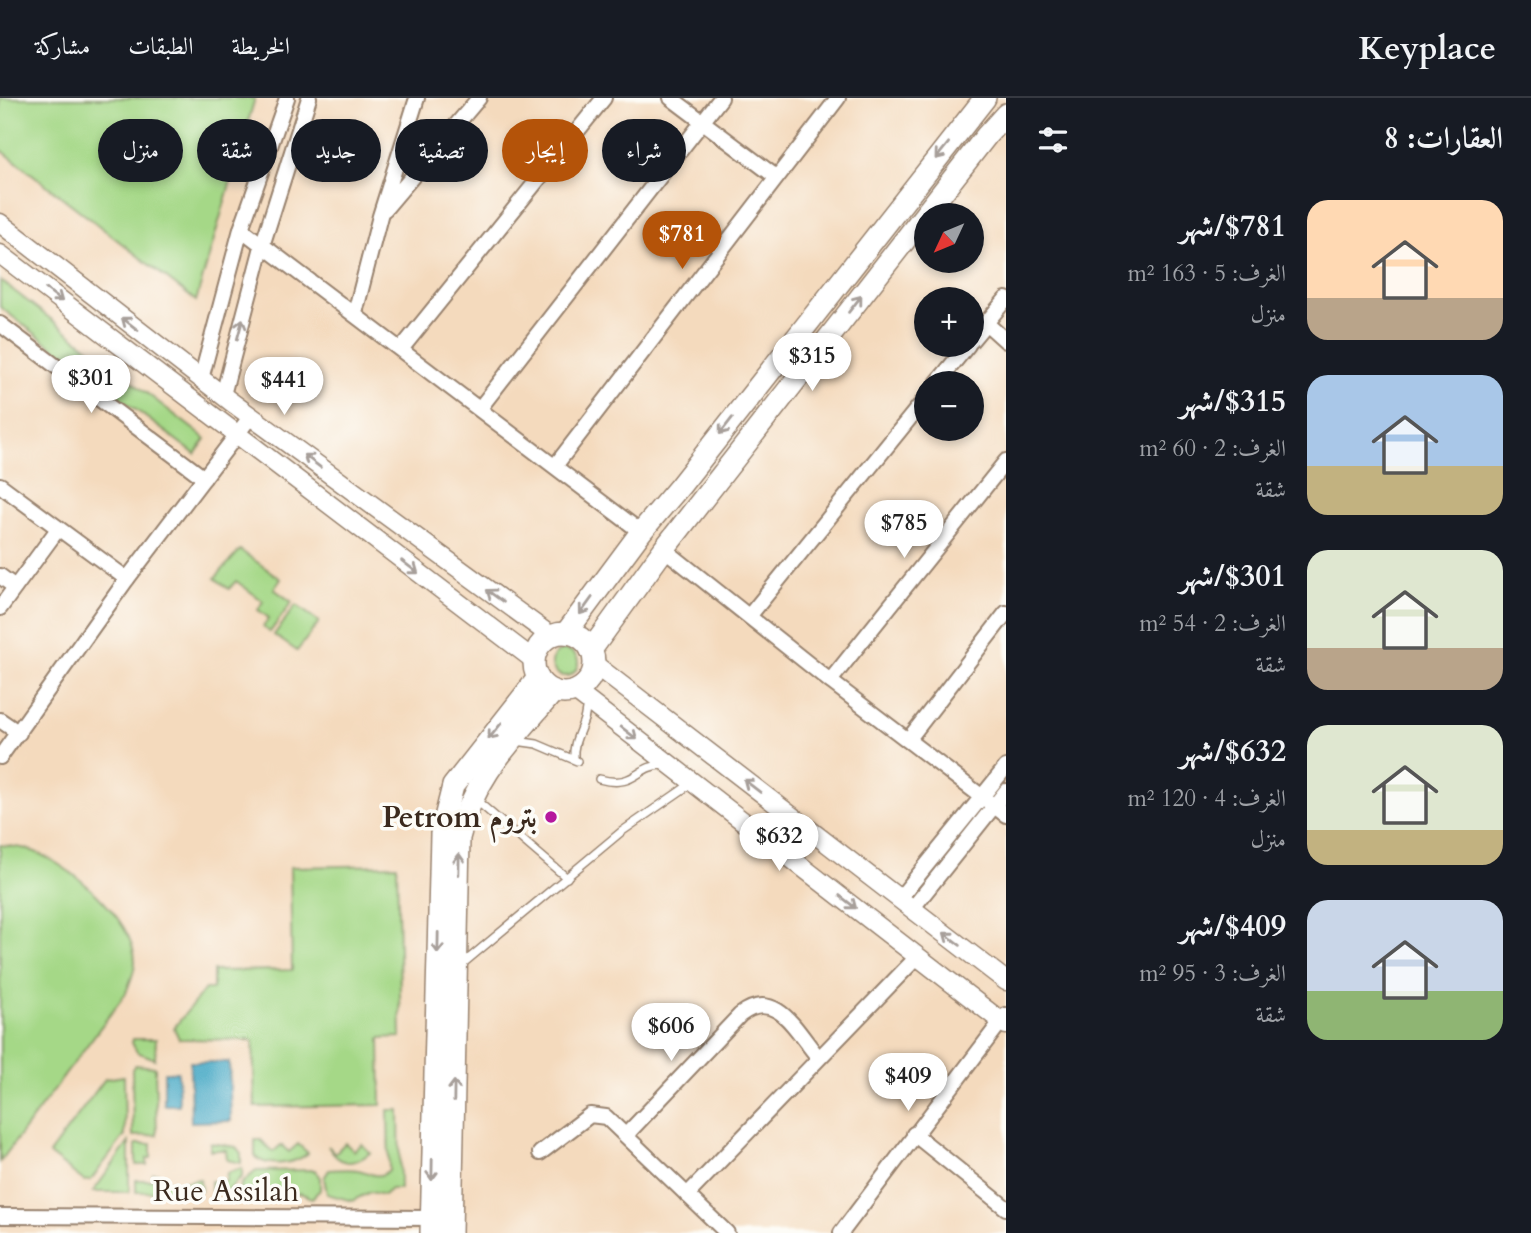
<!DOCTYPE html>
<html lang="ar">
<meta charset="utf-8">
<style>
:root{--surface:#171b24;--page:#242831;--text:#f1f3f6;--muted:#9ea1a6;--line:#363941;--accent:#b45309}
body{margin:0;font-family:Cardo,Amiri,serif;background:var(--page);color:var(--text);direction:rtl;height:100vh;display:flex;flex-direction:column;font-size:26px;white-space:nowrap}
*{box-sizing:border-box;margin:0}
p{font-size:23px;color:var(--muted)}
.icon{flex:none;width:38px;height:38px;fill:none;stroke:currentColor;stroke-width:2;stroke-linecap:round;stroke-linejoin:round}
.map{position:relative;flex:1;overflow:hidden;direction:ltr}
.sheet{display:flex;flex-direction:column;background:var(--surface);width:525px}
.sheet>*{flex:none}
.top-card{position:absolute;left:21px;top:21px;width:665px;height:63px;direction:rtl;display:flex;gap:14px}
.needle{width:46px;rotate:226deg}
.controls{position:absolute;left:914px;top:105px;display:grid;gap:14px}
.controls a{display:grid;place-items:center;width:70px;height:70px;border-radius:50%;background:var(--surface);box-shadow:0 4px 10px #0003;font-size:35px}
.price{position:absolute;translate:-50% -60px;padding:0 16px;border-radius:24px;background:#fff;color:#222;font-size:23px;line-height:46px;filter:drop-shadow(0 2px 4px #0008)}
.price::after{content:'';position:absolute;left:50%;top:42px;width:21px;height:16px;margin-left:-10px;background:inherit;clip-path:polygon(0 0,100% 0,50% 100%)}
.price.selected{background:var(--accent);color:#fff}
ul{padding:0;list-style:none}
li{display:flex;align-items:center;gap:21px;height:175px;padding:0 28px}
li span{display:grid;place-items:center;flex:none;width:196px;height:140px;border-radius:21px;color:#555}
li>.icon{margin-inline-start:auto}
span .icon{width:84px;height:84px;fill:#fffc;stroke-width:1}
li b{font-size:30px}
h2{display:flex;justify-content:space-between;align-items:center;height:84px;padding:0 28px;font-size:30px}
.tag{padding:0 24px;border-radius:32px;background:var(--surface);box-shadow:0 4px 10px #0003;font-size:24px;line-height:63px}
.tag.selected{background:var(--accent);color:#fff}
header{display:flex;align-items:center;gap:42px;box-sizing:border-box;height:98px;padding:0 35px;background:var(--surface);border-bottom:2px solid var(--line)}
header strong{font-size:33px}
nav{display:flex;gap:38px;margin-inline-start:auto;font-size:24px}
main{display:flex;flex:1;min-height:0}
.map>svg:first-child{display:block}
.green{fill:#a5d887;stroke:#708152;stroke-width:2}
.water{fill:#46a9c6;stroke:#406a72;stroke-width:2}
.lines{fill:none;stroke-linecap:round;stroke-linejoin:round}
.service-casing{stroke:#98826e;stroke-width:10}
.minor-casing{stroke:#98826e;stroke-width:18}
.tertiary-casing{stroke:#98826e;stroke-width:21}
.secondary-casing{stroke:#98826e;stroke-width:24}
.service{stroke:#fff;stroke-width:7}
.minor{stroke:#fff;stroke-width:14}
.tertiary{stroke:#fff;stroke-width:18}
.secondary{stroke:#fff;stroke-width:21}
.oneway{stroke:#a79f9a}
.poi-dot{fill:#b5179e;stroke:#fdfcf7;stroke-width:2.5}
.labels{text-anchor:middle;stroke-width:7;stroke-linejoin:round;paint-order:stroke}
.poi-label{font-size:30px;font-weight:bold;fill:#3b2a1e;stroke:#fdfcf7;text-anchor:end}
.street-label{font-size:30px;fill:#3b2a1e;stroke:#fdfcf7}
</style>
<header>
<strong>Keyplace</strong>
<nav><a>الخريطة</a><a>الطبقات</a><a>مشاركة</a></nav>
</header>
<main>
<section class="sheet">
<h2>العقارات: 8<svg class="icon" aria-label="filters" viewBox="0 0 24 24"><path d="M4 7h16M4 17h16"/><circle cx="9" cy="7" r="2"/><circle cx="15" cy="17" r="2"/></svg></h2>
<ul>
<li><span style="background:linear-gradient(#ffd9b3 70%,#b9a48a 0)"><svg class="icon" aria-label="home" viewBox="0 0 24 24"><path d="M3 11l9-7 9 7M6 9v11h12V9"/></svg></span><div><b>$781/شهر</b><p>الغرف: 5 · 163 m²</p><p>منزل</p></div></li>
<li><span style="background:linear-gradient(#a9c7e8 65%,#c2b280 0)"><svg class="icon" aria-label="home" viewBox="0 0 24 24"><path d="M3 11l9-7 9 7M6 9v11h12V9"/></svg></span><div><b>$315/شهر</b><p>الغرف: 2 · 60 m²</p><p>شقة</p></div></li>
<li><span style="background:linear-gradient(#dfe7d0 70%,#b9a48a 0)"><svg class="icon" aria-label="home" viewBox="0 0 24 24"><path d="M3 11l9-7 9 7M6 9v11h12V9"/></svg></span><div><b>$301/شهر</b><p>الغرف: 2 · 54 m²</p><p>شقة</p></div></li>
<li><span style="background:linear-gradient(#dfe7d0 75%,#c2b280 0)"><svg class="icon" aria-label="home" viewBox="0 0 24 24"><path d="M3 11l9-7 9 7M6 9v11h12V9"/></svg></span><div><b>$632/شهر</b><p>الغرف: 4 · 120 m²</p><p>منزل</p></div></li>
<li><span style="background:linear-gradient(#c9d6e8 65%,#8fb573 0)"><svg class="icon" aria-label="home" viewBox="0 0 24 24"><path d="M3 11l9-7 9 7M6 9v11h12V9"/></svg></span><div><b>$409/شهر</b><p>الغرف: 3 · 95 m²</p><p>شقة</p></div></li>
</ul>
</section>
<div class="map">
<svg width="1006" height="1135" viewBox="0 0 1006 1135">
<rect width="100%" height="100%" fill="#fdfcf7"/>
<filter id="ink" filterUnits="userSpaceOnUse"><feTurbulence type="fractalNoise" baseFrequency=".0143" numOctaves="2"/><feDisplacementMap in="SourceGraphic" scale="14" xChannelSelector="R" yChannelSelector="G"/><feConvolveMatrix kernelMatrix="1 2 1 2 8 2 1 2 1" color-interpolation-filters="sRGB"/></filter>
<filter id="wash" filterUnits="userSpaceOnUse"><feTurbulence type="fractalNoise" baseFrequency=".00686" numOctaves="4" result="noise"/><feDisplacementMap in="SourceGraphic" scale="28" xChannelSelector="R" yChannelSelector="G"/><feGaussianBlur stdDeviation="1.57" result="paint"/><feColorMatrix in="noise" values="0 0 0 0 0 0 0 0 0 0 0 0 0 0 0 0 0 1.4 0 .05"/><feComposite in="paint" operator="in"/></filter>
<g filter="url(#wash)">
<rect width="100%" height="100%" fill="#f4dabd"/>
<!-- green -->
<g class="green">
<polygon points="0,0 255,0 196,203 0,51"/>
<polygon points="0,182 95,255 82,271 0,209"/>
<polygon points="100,259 206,341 195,356 88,276"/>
<polygon points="240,452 281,481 274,491 292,504 270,534 263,529 269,520 258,512 263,503 236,483 229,491 215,480"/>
<polygon points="296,507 319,524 297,553 274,537"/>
<circle cx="565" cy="565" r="13"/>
<path d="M0 747C9 748 18 749 27 751 66 763 135 820 135 864 135 874 129 886 126 895L0 1064Z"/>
<polygon points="397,767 401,939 380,940 381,1007 255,1009 253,942 179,941 174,930 205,891 213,891 213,873 292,872 290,769"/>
<polygon points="133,941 156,941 155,961 137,954 132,945"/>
<polygon points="135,967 155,969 157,1037 133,1038 132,971"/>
<polygon points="124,978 125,1037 91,1082 84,1083 49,1056 105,981"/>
<path d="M388 1012H399L400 1091H391L384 1097 370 1094 352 1103 327 1096 324 1080 329 1072C338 1072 349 1070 358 1072 370 1074 377 1083 389 1072Z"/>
<path d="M255 1042H261L273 1054 281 1047 289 1054 298 1046 308 1055C296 1066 268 1070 255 1059Z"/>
<polygon points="129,1044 129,1094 93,1094"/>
<polygon points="210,1045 236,1049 241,1055 241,1065 227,1062 226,1052 210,1052"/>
<path d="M345 1045 354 1053 362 1046 370 1055C353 1068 339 1068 328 1048L335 1055Z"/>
<polygon points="136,1046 151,1046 151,1060 147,1060 147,1067 136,1067"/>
<polygon points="242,1070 242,1078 228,1093 211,1093 211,1083 226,1083 227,1075"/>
<polygon points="315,1072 320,1080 320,1092 312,1100 300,1095 285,1099 262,1094 251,1102 240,1093 241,1086 256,1073"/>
<polygon points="153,1075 158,1075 158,1081 178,1085 200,1081 201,1093 136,1094 136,1082 152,1082"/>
</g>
<!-- water -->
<g class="water">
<polygon points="190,964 229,964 231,1023 191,1024"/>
<polygon points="164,974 178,974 179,1007 164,1007"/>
</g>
</g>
<g filter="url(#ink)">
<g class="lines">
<defs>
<g id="service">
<polyline points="516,643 537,646 577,663"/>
<path d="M574 660C572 639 588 625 586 605"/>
<path d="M599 681C637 691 636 667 663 667"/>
<polyline points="477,703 567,780"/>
<polyline points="460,868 621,734 692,685"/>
</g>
<g id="minor">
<polyline points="671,0 776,79"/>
<polyline points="385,111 479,0"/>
<polyline points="241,131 641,434"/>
<polyline points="355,215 380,118 417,0"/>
<polyline points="986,225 1006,243"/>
<polyline points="0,226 204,380"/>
<polyline points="971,243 1006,201"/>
<polyline points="402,250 604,0"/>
<polyline points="201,281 241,131 287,0"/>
<polyline points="937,285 968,247"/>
<polyline points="223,297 263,145 309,0"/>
<polyline points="480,310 721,0"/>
<polyline points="555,368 838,0"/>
<polyline points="0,387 127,481"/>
<polyline points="664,451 830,583 1006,717"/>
<polyline points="0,478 15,489"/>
<polyline points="0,510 58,431"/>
<polyline points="750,517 926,300"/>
<polyline points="830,583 1006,363"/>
<polyline points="0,622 19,635"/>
<polyline points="908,642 1006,515"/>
<polyline points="0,659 127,481 251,318"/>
<polyline points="899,801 1006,669"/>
<polyline points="912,811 1006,693"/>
<polyline points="914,1036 1006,1110"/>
<path d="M626 1037 740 917C776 889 796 933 818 959"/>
<polyline points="540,1055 590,1017 606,1019 727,1135"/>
<polyline points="687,1097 918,858"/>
<polyline points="0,1118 439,1120"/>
<polyline points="841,1135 1006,917"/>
</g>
<g id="tertiary">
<polyline points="0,125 230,303 551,538"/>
<polyline points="0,156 534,562"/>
<polyline points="594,566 1006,883"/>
<polyline points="575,593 1006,927"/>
</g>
<g id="secondary">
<circle cx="564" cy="565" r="30"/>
<polyline points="566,535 641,434 680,388 985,0"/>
<polyline points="591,552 664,451 987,37 1006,16"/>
<polyline points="431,1135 441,736 453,688 538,580"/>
<path d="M451 1135 459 740C474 677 513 642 554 593"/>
</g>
</defs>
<!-- service casing -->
<use href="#service" class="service-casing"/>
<!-- minor casing -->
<use href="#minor" class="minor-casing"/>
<!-- tertiary casing -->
<use href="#tertiary" class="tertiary-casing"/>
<!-- secondary casing -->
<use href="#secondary" class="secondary-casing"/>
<!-- service -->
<use href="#service" class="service"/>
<!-- minor -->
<use href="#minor" class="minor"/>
<!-- tertiary -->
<use href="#tertiary" class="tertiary"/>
<!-- secondary -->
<use href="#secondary" class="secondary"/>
</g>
<!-- one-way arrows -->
<defs><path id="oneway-shaft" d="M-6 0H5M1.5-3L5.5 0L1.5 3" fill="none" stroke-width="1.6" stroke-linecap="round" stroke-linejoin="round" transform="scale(1.75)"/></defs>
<g class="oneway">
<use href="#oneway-shaft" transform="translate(942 53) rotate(129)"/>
<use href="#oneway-shaft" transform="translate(54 197) rotate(37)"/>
<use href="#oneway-shaft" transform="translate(855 206) rotate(-52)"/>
<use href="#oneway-shaft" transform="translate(130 226) rotate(-142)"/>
<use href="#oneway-shaft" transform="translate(240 231) rotate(-75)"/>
<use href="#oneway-shaft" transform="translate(726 328) rotate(128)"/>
<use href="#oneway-shaft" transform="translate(312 363) rotate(-143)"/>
<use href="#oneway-shaft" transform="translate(410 469) rotate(37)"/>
<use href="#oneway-shaft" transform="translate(495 498) rotate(-144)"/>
<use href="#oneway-shaft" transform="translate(586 508) rotate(126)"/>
<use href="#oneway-shaft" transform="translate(495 633) rotate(129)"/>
<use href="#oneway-shaft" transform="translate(629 635) rotate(38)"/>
<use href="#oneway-shaft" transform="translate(752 688) rotate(-142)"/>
<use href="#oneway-shaft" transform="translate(459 766) rotate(-89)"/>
<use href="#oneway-shaft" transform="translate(848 804) rotate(38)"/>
<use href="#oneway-shaft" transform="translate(952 841) rotate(-143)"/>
<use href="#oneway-shaft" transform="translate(438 845) rotate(91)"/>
<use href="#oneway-shaft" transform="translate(454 993) rotate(-89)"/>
<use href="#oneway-shaft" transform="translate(432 1072) rotate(91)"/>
</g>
</g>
<!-- markers -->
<circle class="poi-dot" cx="551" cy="719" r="7"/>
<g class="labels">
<!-- poi labels -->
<g class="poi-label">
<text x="537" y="729">Petrom بتروم</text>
</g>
<!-- street labels -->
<g class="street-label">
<text x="226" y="1103">Rue Assilah</text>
</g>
</g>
</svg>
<div class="controls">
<a><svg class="needle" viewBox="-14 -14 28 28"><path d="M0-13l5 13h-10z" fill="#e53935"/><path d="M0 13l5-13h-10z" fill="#9ea1a6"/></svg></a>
<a>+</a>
<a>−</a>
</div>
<b class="price selected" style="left:682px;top:173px">$781</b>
<b class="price" style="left:812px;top:295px">$315</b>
<b class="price" style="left:91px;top:317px">$301</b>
<b class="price" style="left:284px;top:319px">$441</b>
<b class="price" style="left:904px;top:462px">$785</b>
<b class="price" style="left:779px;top:775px">$632</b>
<b class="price" style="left:671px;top:965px">$606</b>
<b class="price" style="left:908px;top:1015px">$409</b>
<div class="top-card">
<a class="tag">شراء</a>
<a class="tag selected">إيجار</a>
<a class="tag">تصفية</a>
<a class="tag">جديد</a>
<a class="tag">شقة</a>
<a class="tag">منزل</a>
</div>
</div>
</main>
